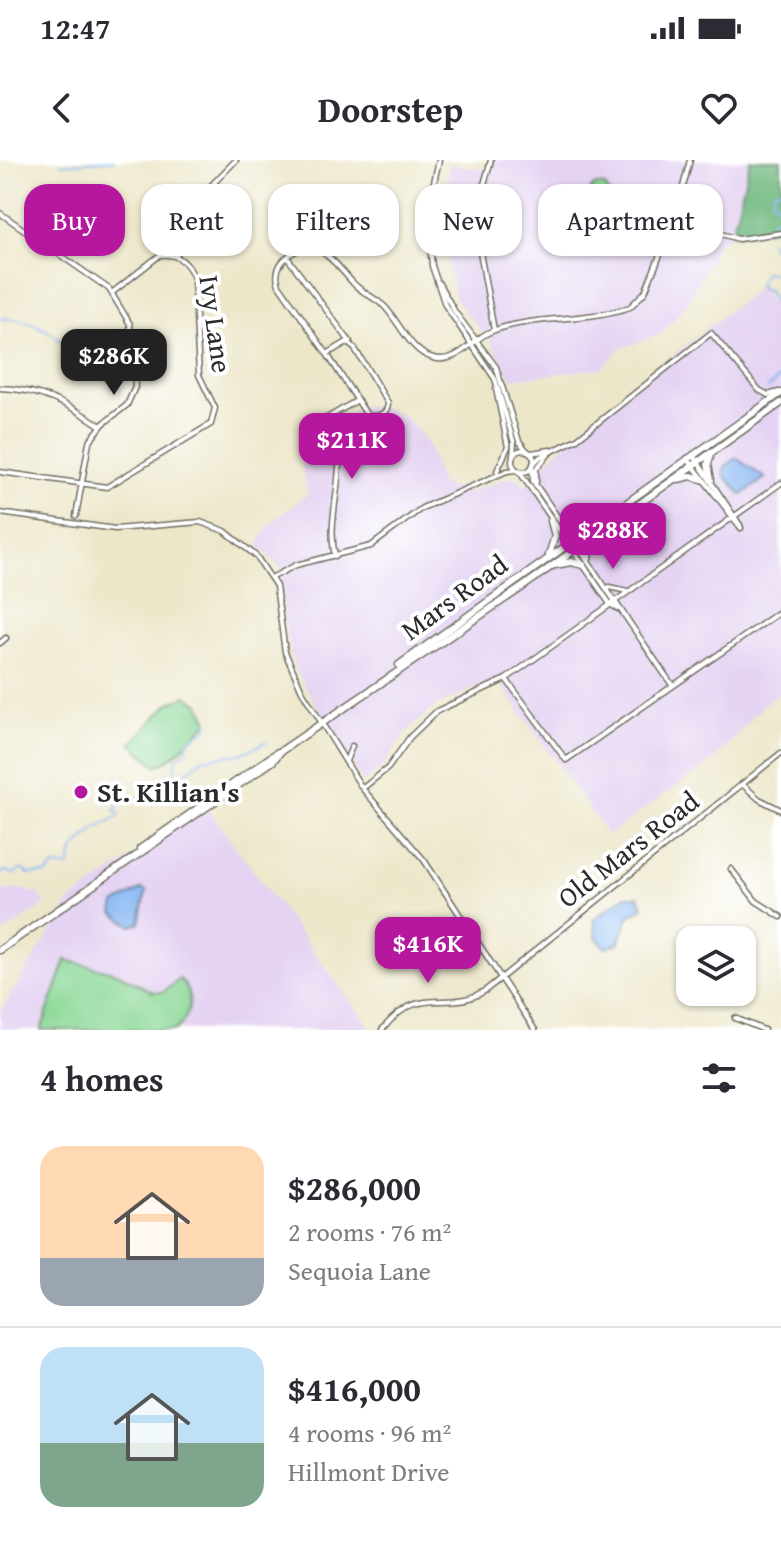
<!DOCTYPE html>
<meta charset="utf-8">
<style>
:root{--surface:#fff;--page:#f7f7f7;--text:#2b2b33;--muted:#7c7c81;--line:#e1e1e2;--accent:#b5179e}
body{margin:0;font-family:"Gentium Book Plus",serif;background:var(--page);color:var(--text);height:100vh;display:flex;flex-direction:column;font-size:30px;white-space:nowrap}
*{box-sizing:border-box;margin:0}
p{font-size:26px;color:var(--muted)}
.icon{flex:none;width:44px;height:44px;fill:none;stroke:currentColor;stroke-width:2;stroke-linecap:round;stroke-linejoin:round}
.map{position:relative;height:870px;overflow:hidden}
.drawer{display:flex;flex-direction:column;background:var(--surface);flex:1}
.drawer>*{flex:none}
.top-card{position:absolute;left:24px;top:24px;width:734px;height:72px;display:flex;gap:16px}
.tools{position:absolute;left:676px;top:766px;display:grid;gap:16px}
.tools a{display:grid;place-items:center;width:80px;height:80px;border-radius:16px;background:var(--surface);box-shadow:0 2px 6px #0004;font-size:40px}
.price{position:absolute;translate:-50% -68px;padding:0 18px;border-radius:16px;background:var(--accent);color:#fff;font-size:26px;line-height:52px;filter:drop-shadow(0 2px 4px #0008)}
.price::after{content:'';position:absolute;left:50%;top:48px;width:24px;height:18px;margin-left:-12px;background:inherit;clip-path:polygon(0 0,100% 0,50% 100%)}
.price.on{background:#222;color:#fff}
ul{padding:0;list-style:none}
li{display:flex;align-items:center;gap:24px;height:200px;padding:0 40px}
li+li{border-top:2px solid var(--line)}
li span{display:grid;place-items:center;flex:none;width:224px;height:160px;border-radius:24px;color:#555}
li>.icon{margin-inline-start:auto}
span .icon{width:96px;height:96px;fill:#fffc;stroke-width:1}
li b{font-size:34px}
h2{display:flex;justify-content:space-between;align-items:center;height:96px;padding:0 40px;font-size:34px}
.chip{padding:0 28px;border-radius:24px;background:var(--surface);box-shadow:0 2px 6px #0004;font-size:28px;line-height:72px}
.chip.on{background:var(--accent);color:#fff}
.status{display:flex;justify-content:space-between;align-items:center;height:56px;padding:0 40px;background:var(--surface);direction:ltr}
.status svg{height:22px;fill:currentColor}
header{display:flex;justify-content:space-between;align-items:center;height:104px;padding:0 40px;background:var(--surface);font-size:36px;font-weight:700}
.map>svg:first-child{display:block}
.built{fill:#e4d3f2}
.green{fill:#89d795;stroke:#5a8160;stroke-width:2}
.forest{fill:#6eb87e;stroke:#4c7254;stroke-width:2}
.water{fill:#87b7f3;stroke:#59718f;stroke-width:2}
.lines{fill:none;stroke-linecap:round;stroke-linejoin:round}
.stream{stroke:#87b7f3;stroke-width:2}
.minor-casing{stroke:#6f6d63;stroke-width:7}
.major-casing{stroke:#6f6d63;stroke-width:9}
.minor{stroke:#fff;stroke-width:4}
.major{stroke:#fff;stroke-width:6}
.poi-dot{fill:#b5179e;stroke:#fff;stroke-width:3}
.labels{text-anchor:middle;stroke-width:8;stroke-linejoin:round;paint-order:stroke}
.street-label{font-size:28px;fill:#2b2b2b;stroke:#fff}
.poi-label{font-size:28px;font-weight:bold;fill:#2b2b2b;stroke:#fff;text-anchor:start}
</style>
<div class="status"><b>12:47</b><svg viewBox="0 0 49 12"><path d="M0 12V9h3v3zM5 12V6h3v6zM10 12V3h3v9zM15 12V0h3v12zM26 1h20v11H26zM47 4h2v5h-2z"/></svg></div>
<header><svg class="icon" aria-label="back" viewBox="0 0 24 24"><path d="M15 5l-7 7 7 7"/></svg>Doorstep<svg class="icon" aria-label="heart" viewBox="0 0 24 24"><path d="M12 20l-8-8c-3-5 5-10 8-4 3-6 11-1 8 4z"/></svg></header>
<div class="map">
<svg width="781" height="870" viewBox="0 0 781 870">
<rect width="100%" height="100%" fill="#fff"/>
<filter id="ink" filterUnits="userSpaceOnUse"><feTurbulence type="fractalNoise" baseFrequency=".0125" numOctaves="2"/><feDisplacementMap in="SourceGraphic" scale="16" xChannelSelector="R" yChannelSelector="G"/><feConvolveMatrix kernelMatrix="1 2 1 2 8 2 1 2 1" color-interpolation-filters="sRGB"/></filter>
<filter id="wash" filterUnits="userSpaceOnUse"><feTurbulence type="fractalNoise" baseFrequency=".006" numOctaves="4" result="noise"/><feDisplacementMap in="SourceGraphic" scale="32" xChannelSelector="R" yChannelSelector="G"/><feGaussianBlur stdDeviation="1.8" result="paint"/><feColorMatrix in="noise" values="0 0 0 0 0 0 0 0 0 0 0 0 0 0 0 0 0 1.4 0 .05"/><feComposite in="paint" operator="in"/></filter>
<g filter="url(#wash)">
<rect width="100%" height="100%" fill="#ede7ca"/>
<!-- built -->
<g class="built">
<polygon points="495,0 750,0 732,73 718,83 688,142 661,174 619,189 603,208 512,219 491,182 455,140 441,66 449,4 491,11"/>
<polygon points="760,126 781,155 781,532 766,542 715,599 608,675 497,519 436,546 406,572 380,610 363,622 295,510 286,473 281,409 258,386 269,365 308,334 301,305 317,274 364,246 383,248 402,256 418,270 429,288 441,325 472,332 506,318 518,318 524,326 537,318 538,310 585,266"/>
<polygon points="206,647 372,870 0,870 0,852 71,740"/>
<polygon points="21,729 39,734 46,744 0,775 0,731"/>
</g>
<!-- green -->
<g class="green">
<circle cx="599" cy="35" r="10"/>
<path d="M186 536 199 543 208 562C192 577 178 597 157 606L131 584 169 543Z"/>
<path d="M66 800 117 813 153 832H163L180 819C195 835 191 856 176 870H41Z"/>
</g>
<!-- forest -->
<polygon class="forest" points="750,0 781,0 781,68 738,74 732,73"/>
<!-- water -->
<g class="water">
<polygon points="736,298 765,318 742,335 723,314 726,306"/>
<polygon points="142,729 146,731 140,763 132,766 113,753 115,744"/>
<polygon points="625,736 639,736 643,748 630,755 618,784 605,788 596,777 594,759"/>
</g>
<g class="lines">
<!-- stream -->
<g class="stream">
<polyline points="61,4 114,0"/>
<polyline points="781,28 774,31 772,39 781,49"/>
<polyline points="769,71 773,59 781,56"/>
<polyline points="770,81 773,87 781,90"/>
<polyline points="781,101 775,102 779,114 764,112 758,126 769,131 781,158"/>
<path d="M0 159C27 157 52 170 70 190"/>
<polyline points="768,228 781,216"/>
<polyline points="175,616 180,618 202,599 241,594 266,582"/>
<path d="M0 714 6 711 14 714 22 709 28 714H47L54 706 69 707 74 689 95 669 118 657 120 654 115 651C117 645 123 639 130 636L144 639 153 626 175 616 176 599 186 591 187 582 207 568V562"/>
</g>
</g>
</g>
<g filter="url(#ink)">
<g class="lines">
<defs>
<g id="minor">
<polyline points="439,0 427,53 432,106 445,145 495,219 514,283 513,297"/>
<polyline points="491,0 474,59 494,170"/>
<circle cx="674" cy="59" r="9"/>
<polyline points="677,50 690,0"/>
<polyline points="0,53 109,129 130,164 135,227 127,245 103,264 89,282 76,356"/>
<polyline points="682,62 738,79 781,73"/>
<polyline points="176,96 205,32 236,0"/>
<polyline points="287,97 350,182"/>
<polyline points="438,122 455,152 496,207 519,281 527,291"/>
<path d="M327 194 367 255C377 258 388 254 388 243L355 189 347 182 327 194 279 125C275 115 278 105 286 98 316 71 336 105 354 124 363 133 375 138 384 146 399 161 410 192 433 198 458 205 472 178 492 171 535 155 586 162 630 147L645 132 671 68"/>
<path d="M0 228C39 229 69 244 101 266"/>
<polyline points="496,229 508,287 497,311"/>
<polyline points="327,258 310,267 321,298 337,300"/>
<circle cx="523" cy="301" r="11"/>
<polyline points="531,293 550,290"/>
<polyline points="693,295 740,365"/>
<polyline points="687,298 741,368"/>
<polyline points="533,304 540,297 577,279 711,173 759,230 768,235 779,232"/>
<polyline points="532,307 533,321 672,525"/>
<polyline points="519,311 610,444 618,449"/>
<path d="M0 312 107 327 211 264 215 248 199 215 194 118C188 102 178 93 160 95L113 132"/>
<polyline points="536,322 536,309 548,295"/>
<polyline points="0,353 115,369 200,362 225,371 256,396 276,426 285,492 302,531 362,628 424,700 535,870"/>
<path d="M335 396C324 351 355 299 327 258L356 241"/>
<polyline points="273,417 296,405 371,386 422,348 507,311 517,310"/>
<polyline points="609,427 627,431"/>
<polyline points="0,483 6,478"/>
<polyline points="506,519 566,600 781,451"/>
<polyline points="346,601 352,586"/>
<polyline points="742,624 759,639 781,650"/>
<polyline points="363,628 388,608 410,577 437,551 506,519 781,323"/>
<polyline points="731,709 756,741 781,757"/>
<polyline points="735,858 764,870"/>
<path d="M382 870C422 820 446 856 486 830L781 593"/>
</g>
<g id="major">
<polyline points="678,319 691,316 702,319"/>
<polyline points="711,320 708,304 711,293"/>
<polyline points="566,367 583,368"/>
<polyline points="549,395 555,376 551,361"/>
<polyline points="588,399 590,379"/>
<polyline points="555,405 571,402 583,405"/>
<polyline points="399,505 781,233"/>
<polyline points="140,689 278,592"/>
<polyline points="0,790 273,601 281,591 521,428 781,243"/>
</g>
</defs>
<!-- minor casing -->
<use href="#minor" class="minor-casing"/>
<!-- major casing -->
<use href="#major" class="major-casing"/>
<!-- minor -->
<use href="#minor" class="minor"/>
<!-- major -->
<use href="#major" class="major"/>
</g>
</g>
<!-- markers -->
<circle class="poi-dot" cx="81" cy="632" r="8"/>
<g class="labels">
<!-- street labels -->
<g class="street-label">
<text transform="translate(216 164) rotate(82)" y="10">Ivy Lane</text>
<text transform="translate(454 437) rotate(-36)" y="10">Mars Road</text>
<text transform="translate(628 689) rotate(-38)" y="10">Old Mars Road</text>
</g>
<!-- poi labels -->
<g class="poi-label">
<text x="97" y="642">St. Killian's</text>
</g>
</g>
</svg>
<div class="tools">
<a><svg class="icon" aria-label="layers" viewBox="0 0 24 24"><path d="M12 4l9 5-9 5-9-5zM3 14l9 5 9-5"/></svg></a>
</div>
<b class="price on" style="left:114px;top:237px">$286K</b>
<b class="price" style="left:352px;top:321px">$211K</b>
<b class="price" style="left:613px;top:411px">$288K</b>
<b class="price" style="left:428px;top:825px">$416K</b>
<div class="top-card">
<a class="chip on">Buy</a>
<a class="chip">Rent</a>
<a class="chip">Filters</a>
<a class="chip">New</a>
<a class="chip">Apartment</a>
</div>
</div>
<section class="drawer">
<h2>4 homes<svg class="icon" aria-label="filters" viewBox="0 0 24 24"><path d="M4 7h16M4 17h16"/><circle cx="9" cy="7" r="2"/><circle cx="15" cy="17" r="2"/></svg></h2>
<ul>
<li><span style="background:linear-gradient(#ffd9b3 70%,#9aa5b1 0)"><svg class="icon" aria-label="home" viewBox="0 0 24 24"><path d="M3 11l9-7 9 7M6 9v11h12V9"/></svg></span><div><b>$286,000</b><p>2 rooms · 76 m²</p><p>Sequoia Lane</p></div></li>
<li><span style="background:linear-gradient(#bfe0f5 60%,#7fa58c 0)"><svg class="icon" aria-label="home" viewBox="0 0 24 24"><path d="M3 11l9-7 9 7M6 9v11h12V9"/></svg></span><div><b>$416,000</b><p>4 rooms · 96 m²</p><p>Hillmont Drive</p></div></li>
</ul>
</section>
